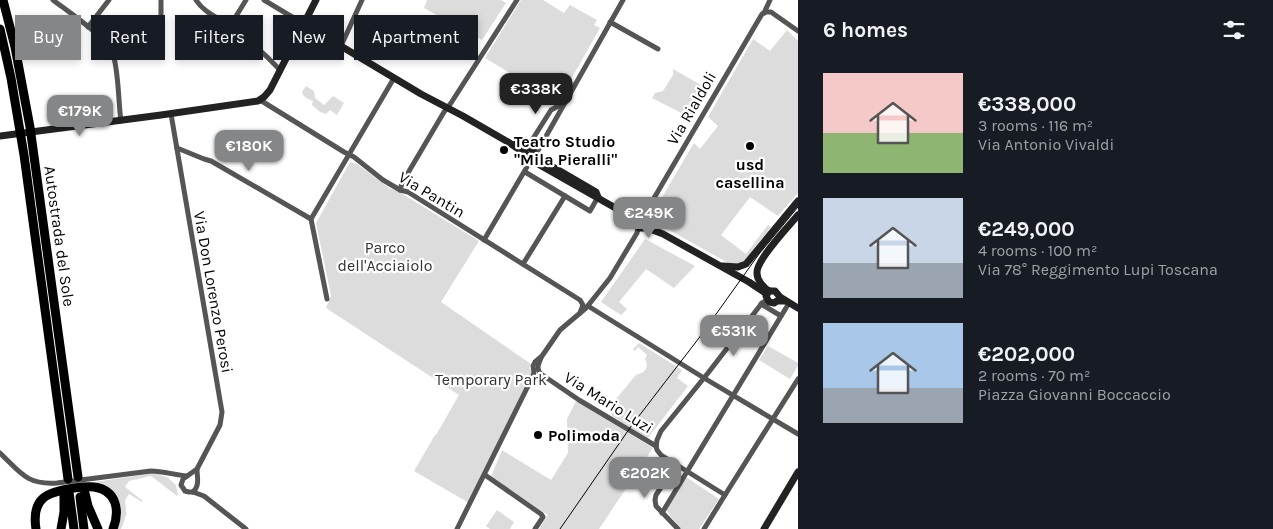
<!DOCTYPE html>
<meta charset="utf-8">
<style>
:root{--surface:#171b24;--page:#20242c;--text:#f1f3f6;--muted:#9ea1a6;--accent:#858687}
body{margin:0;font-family:Karla,sans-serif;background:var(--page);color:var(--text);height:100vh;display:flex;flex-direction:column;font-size:19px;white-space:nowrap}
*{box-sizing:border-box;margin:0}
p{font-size:16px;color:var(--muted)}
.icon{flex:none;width:28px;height:28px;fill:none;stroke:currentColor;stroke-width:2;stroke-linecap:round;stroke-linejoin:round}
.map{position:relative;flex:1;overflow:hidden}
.details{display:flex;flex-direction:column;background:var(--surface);width:475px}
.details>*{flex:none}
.guide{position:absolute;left:15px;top:15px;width:475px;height:45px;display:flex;gap:10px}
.price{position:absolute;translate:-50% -42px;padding:0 11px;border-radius:10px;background:var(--accent);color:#fff;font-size:16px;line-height:32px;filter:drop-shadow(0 1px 2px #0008)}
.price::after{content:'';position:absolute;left:50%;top:30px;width:15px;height:11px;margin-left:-8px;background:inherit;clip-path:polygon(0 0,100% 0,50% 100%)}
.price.on{background:#222;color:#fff}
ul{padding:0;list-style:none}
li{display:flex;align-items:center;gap:15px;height:125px;padding:0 25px}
li span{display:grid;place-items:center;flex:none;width:140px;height:100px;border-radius:0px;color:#555}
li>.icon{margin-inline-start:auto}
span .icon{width:60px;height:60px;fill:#fffc;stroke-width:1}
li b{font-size:21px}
h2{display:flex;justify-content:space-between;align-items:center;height:60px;padding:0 25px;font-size:21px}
.tag{padding:0 18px;border-radius:0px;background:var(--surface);box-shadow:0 2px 8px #0003;font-size:18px;line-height:45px}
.tag.on{background:var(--accent);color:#fff}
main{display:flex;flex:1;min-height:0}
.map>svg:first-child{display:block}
.green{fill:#dcdcdc}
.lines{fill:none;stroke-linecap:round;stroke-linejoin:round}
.street{stroke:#555;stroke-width:5}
.secondary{stroke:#222;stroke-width:7}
.highway{stroke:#000;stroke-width:9}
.tram{stroke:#000;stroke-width:1}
.poi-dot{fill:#000;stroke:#fff;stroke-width:2}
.labels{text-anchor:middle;stroke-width:4.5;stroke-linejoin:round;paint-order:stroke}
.street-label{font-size:16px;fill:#000;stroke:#fff}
.poi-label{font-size:16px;font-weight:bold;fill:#000;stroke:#fff;text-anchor:start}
.park-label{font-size:16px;fill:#333;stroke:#fff}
</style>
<main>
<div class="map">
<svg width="798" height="529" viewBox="0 0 798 529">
<rect width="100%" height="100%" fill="#fff"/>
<!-- green -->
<g class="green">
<polygon points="427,0 501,0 506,3 482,40 424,8"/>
<polygon points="521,0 543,0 564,13 570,5 597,20 594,25 600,28 558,102 485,58"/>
<polygon points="417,17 436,19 434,37 432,40 415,38"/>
<polygon points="787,30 798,41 798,193 778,216 750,197 721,235 746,254 768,225 771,227 745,260 737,265 730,264 653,221 651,216 694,143 700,149 718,126 708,117 753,39 770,51"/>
<polygon points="673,69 708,89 691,118 652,98 655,93 663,91 673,75"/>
<path d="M306 86 314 91 315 98 324 105 333 96 344 103 337 115 330 110 326 114 320 112 312 105 313 101C308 99 303 97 302 92Z"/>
<polygon points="350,162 357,164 389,188 401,193 479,241 441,302 531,364 529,368 532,371 533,374 469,503 414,471 435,435 436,435 459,395 326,308 331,296 316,223"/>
<polygon points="645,239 695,266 674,288 646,269 619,302 627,309 621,315 601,302"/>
<path d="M639 343 682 370 677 378 688 386 648 438 612 416 611 405 636 375C644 373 650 368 645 359L647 355 638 347 635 351 633 349Z"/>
<polygon points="768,346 798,363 798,366 790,379 759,360"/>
<polygon points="576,401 653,448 599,529 539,529 548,515 491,477 502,450 551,480 568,453 567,419"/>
<path d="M148 474H157L169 478V479L176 485 178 495 177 496 151 476 129 481 125 487 143 501 142 502 129 494 125 500 126 512 127 513C124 518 124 524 121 529H117L119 506 88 483Z"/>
<polygon points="686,477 719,499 699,529 681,529 666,510"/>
<polygon points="497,510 514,522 510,529 490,529 486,526"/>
</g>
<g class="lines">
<!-- street -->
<g class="street">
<path d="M53 0C66 10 107 38 112 51 119 69 118 101 121 121"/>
<path d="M196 0C204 13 219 18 230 26 248 39 265 54 280 70"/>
<polyline points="264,0 304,24"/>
<polyline points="764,13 770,0"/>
<polyline points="161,21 161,0"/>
<polyline points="610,22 658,49"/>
<polyline points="230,26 246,0"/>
<polyline points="88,27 109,0"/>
<polyline points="341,46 362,0"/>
<polyline points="260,100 344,152 354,157 383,180 400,190 408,192 580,300 583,305 580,313"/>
<polyline points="171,114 222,412 220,425 197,469 183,479 181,485 185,491 189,492 193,492 204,496 246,529"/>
<polyline points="177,148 204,159 211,161 311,219"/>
<polyline points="527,148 551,110 564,103"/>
<polyline points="536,154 623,0"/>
<polyline points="525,172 590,211 598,197"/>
<polyline points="400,190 402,183 444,112 451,103 517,0"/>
<polyline points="641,217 647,210 762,14 766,12 771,12 798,31"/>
<polyline points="484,240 531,160"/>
<polyline points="523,264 565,196"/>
<polyline points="327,299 311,219 394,78"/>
<polyline points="761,304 781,316"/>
<polyline points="588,306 704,378 798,434"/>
<path d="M541 358C538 365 536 369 541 374L579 400 656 446"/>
<polyline points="656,446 657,440 661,431 708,373 762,303 767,300"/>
<polyline points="656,446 657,450 661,455 725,495 704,529"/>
<path d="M0 453C20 472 26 485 57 483L151 471C163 471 175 475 187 476"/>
<polyline points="676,465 656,495 655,500 656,506 678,529"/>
<polyline points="485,475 541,514 543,517 535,529"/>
<path d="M193 492C200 486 197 477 197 469"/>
<polyline points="725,495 798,379"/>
<polyline points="662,513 789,303"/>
<polyline points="457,529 533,376 534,372 533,366 535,362 542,356 560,330 586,308 610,278 637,233 638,227"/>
</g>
<!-- secondary -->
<g class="secondary">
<polyline points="304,24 421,94 463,116 508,142 526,154 531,160 626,214 634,220 639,228 646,228 649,225 649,222"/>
<polyline points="0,136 161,115 258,101 264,97 270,90 316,0"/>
<path d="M516 144C524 147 534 146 536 157L596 192 598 197"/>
<polyline points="629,214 646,217 651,224"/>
<polyline points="646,228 650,229 663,234 749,282 767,294"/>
<polyline points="723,266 738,267 746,264 798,201"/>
<polyline points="765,289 770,291 775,291 780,297 798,308"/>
<path d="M767 290C762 285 757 280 757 273 756 260 789 226 798 215"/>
<polyline points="769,291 766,296 769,302 774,303 777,301 785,301"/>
<polyline points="764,529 798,472"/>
</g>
<!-- highway -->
<g class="highway">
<polyline points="3,0 15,47 30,127 78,477"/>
<polyline points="0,29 11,78 24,155 68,479"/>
<polyline points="84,489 88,506 98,529"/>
<polyline points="69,492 74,529"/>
<polyline points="80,497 84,529"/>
<path d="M36 529C31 497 48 492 74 488 81 487 88 486 94 487 117 490 120 511 113 529"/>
<polyline points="61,529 64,512 64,492"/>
</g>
<!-- tram -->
<polyline class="tram" points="560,529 632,425 699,338 759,254 798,207"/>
</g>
<!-- markers -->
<g class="poi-dot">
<circle cx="750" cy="146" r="5"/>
<circle cx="504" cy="150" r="5"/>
<circle cx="538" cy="435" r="5"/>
</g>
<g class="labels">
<!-- street labels -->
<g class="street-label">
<text transform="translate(691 108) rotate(-60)" y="6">Via Rialdoli</text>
<text transform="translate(432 194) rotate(31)" y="6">Via Pantin</text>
<text transform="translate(60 236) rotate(82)" y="6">Autostrada del Sole</text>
<text transform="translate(214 292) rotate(80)" y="6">Via Don Lorenzo Perosi</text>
<text transform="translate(609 402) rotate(32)" y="6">Via Mario Luzi</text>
</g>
<!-- poi labels -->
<g class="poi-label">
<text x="514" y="147">Teatro Studio<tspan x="514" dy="18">"Mila Pieralli"</tspan></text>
<text x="750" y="170" text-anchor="middle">usd<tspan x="750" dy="18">casellina</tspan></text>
<text x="548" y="441">Polimoda</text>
</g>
<!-- park labels -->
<g class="park-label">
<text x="385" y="253">Parco<tspan x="385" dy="18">dell'Acciaiolo</tspan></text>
<text x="491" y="385">Temporary Park</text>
</g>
</g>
</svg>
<b class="price on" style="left:536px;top:115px">€338K</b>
<b class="price" style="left:80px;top:137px">€179K</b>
<b class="price" style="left:249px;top:172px">€180K</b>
<b class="price" style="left:649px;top:239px">€249K</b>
<b class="price" style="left:734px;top:357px">€531K</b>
<b class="price" style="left:645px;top:499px">€202K</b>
<div class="guide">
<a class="tag on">Buy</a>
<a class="tag">Rent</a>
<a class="tag">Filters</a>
<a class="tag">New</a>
<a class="tag">Apartment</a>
</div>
</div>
<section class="details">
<h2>6 homes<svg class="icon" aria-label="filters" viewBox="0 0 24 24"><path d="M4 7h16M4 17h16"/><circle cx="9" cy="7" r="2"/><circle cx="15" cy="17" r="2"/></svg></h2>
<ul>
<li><span style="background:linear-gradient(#f6c9c9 60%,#8fb573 0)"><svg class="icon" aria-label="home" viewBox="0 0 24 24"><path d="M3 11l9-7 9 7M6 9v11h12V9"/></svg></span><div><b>€338,000</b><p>3 rooms · 116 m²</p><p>Via Antonio Vivaldi</p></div></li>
<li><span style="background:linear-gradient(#c9d6e8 65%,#9aa5b1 0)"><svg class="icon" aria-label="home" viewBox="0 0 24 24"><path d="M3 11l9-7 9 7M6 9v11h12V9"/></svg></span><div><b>€249,000</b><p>4 rooms · 100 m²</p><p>Via 78° Reggimento Lupi Toscana</p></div></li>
<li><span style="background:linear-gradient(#a9c7e8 65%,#9aa5b1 0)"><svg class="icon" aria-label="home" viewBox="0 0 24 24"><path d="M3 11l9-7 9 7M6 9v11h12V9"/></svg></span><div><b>€202,000</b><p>2 rooms · 70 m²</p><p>Piazza Giovanni Boccaccio</p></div></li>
</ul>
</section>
</main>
